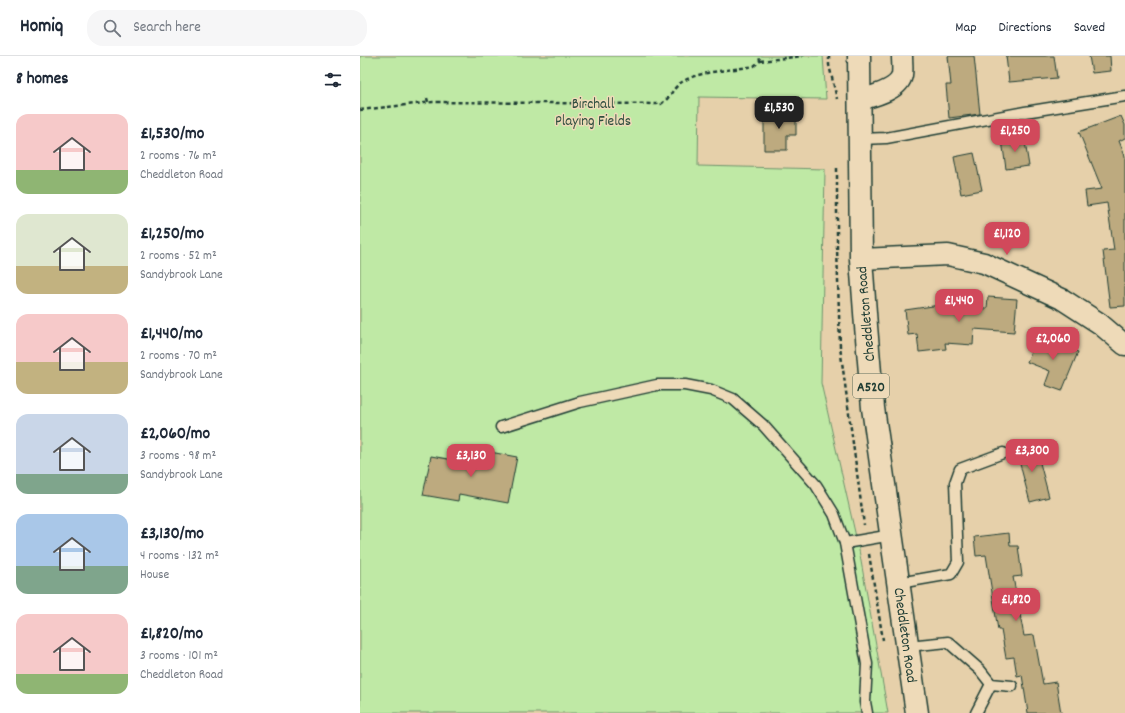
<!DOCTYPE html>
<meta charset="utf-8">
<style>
:root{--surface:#fff;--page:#f6f6f7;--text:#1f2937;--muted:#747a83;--line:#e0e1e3;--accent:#d1495b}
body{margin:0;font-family:Dekko,sans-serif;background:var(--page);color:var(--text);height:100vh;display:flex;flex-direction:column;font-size:15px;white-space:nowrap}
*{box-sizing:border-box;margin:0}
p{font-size:13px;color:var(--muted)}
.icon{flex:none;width:22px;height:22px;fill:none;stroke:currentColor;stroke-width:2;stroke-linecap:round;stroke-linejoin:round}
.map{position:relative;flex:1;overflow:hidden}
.drawer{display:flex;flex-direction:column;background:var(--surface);width:360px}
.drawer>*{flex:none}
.price{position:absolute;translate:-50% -34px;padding:0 9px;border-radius:8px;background:var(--accent);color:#fff;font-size:13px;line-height:26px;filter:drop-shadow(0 1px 2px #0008)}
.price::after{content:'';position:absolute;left:50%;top:24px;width:12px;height:9px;margin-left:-6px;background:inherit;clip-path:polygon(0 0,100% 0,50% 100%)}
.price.selected{background:#222;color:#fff}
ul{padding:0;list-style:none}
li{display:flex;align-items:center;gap:12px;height:100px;padding:0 16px}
li span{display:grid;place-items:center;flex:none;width:112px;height:80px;border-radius:12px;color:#555}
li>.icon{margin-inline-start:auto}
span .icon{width:48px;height:48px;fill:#fffc;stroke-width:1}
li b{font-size:17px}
h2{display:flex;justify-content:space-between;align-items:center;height:48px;padding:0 16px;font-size:17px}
header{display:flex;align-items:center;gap:24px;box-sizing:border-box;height:56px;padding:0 20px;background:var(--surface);border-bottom:1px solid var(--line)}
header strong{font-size:19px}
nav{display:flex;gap:22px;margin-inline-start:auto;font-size:14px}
.search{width:280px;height:36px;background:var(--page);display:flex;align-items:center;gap:10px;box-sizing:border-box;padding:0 14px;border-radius:16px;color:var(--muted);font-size:15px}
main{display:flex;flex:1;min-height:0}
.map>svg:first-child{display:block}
.green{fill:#bfe9a5;stroke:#6f936c}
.building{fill:#bdaa7f;stroke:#1f3d34}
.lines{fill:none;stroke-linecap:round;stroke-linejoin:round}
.service-casing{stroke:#1f3d34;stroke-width:13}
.minor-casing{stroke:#1f3d34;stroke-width:23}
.trunk-casing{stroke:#1f3d34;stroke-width:25}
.path{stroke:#1f3d34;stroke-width:2.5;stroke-dasharray:4 3;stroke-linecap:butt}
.service{stroke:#eedab8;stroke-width:10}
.minor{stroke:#eedab8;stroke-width:20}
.trunk{stroke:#eedab8;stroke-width:22}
.labels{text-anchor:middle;stroke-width:3;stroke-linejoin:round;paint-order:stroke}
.shield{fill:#eedab8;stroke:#5d6c5c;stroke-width:1}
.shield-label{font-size:14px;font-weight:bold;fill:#1f3d34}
.park-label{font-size:15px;fill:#2f4e3f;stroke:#eedab8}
.street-label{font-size:15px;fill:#1f3d34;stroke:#eedab8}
</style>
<header>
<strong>Homiq</strong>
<div class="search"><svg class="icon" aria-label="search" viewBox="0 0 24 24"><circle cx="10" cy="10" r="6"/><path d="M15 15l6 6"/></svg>Search here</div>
<nav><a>Map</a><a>Directions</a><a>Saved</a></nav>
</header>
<main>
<section class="drawer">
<h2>8 homes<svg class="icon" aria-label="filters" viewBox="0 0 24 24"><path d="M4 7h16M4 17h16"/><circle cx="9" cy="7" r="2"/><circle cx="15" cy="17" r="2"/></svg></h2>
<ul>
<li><span style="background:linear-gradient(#f6c9c9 70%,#8fb573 0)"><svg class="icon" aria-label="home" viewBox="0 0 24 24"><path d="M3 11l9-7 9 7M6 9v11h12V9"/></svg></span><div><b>£1,530/mo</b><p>2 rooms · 76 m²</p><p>Cheddleton Road</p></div></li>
<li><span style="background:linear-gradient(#dfe7d0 65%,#c2b280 0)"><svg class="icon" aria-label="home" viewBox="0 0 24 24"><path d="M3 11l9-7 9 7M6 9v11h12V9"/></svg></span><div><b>£1,250/mo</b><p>2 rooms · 52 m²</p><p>Sandybrook Lane</p></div></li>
<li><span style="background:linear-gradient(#f6c9c9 60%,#c2b280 0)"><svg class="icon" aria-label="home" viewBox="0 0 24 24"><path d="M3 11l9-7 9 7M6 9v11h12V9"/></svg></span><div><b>£1,440/mo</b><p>2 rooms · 70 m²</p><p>Sandybrook Lane</p></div></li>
<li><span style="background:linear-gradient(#c9d6e8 75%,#7fa58c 0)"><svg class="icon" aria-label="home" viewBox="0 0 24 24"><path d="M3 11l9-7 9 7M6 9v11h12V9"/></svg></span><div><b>£2,060/mo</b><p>3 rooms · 98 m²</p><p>Sandybrook Lane</p></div></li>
<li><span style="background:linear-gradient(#a9c7e8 65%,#7fa58c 0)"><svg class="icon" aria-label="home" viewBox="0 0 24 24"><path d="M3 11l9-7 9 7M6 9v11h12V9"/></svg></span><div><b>£3,130/mo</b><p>4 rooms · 132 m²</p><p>House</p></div></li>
<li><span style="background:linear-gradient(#f6c9c9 75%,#8fb573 0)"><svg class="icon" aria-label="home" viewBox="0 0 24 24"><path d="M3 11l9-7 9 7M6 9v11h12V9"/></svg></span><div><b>£1,820/mo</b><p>3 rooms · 101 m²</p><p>Cheddleton Road</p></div></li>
</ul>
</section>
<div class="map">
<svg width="765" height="657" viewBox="0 0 765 657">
<rect width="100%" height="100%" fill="#e6d0aa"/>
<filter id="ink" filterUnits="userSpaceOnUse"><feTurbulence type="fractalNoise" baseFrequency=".025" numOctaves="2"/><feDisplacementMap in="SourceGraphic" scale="8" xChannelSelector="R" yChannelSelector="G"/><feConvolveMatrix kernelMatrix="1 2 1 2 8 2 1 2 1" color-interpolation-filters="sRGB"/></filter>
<g filter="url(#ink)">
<!-- green -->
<polygon class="green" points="0,0 463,0 466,43 339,41 338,110 465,113 461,327 499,494 528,657 0,657"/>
<!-- building -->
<g class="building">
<polygon points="588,0 614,0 620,58 589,62 586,29 591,29"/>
<polygon points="646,0 694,0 697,22 649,26"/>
<polygon points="729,0 750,0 751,15 732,17"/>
<polygon points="404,56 436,56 436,79 427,79 427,94 404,94"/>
<polygon points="761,60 765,69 765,82 759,85 765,100 765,250 750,251 743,195 754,194 747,147 727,150 725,135 742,133 719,76"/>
<polygon points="664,80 669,110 646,113 642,84"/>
<polygon points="614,97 622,134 601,138 594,101"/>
<polygon points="628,241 657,243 654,276 614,273 613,289 585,287 586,293 559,296 557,278 548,279 545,254 580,249 627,253"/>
<polygon points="677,280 718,296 702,335 685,329 690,315 667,306"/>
<polygon points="675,388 689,441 670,446 656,393"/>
<polygon points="130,396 157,401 148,447 99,438 98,445 63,439 71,400 127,410"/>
<polygon points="649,477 650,490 658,490 662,520 653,521 664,580 674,579 683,628 696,626 701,657 668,657 662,619 657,620 654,601 646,602 641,574 638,574 626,499 616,500 614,481"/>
</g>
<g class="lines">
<defs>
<g id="service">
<polyline points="501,83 526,82 665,56 765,40"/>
<polyline points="141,371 220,346 297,329 325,329 351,334 373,343 403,369 456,429 474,458 485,487 507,608 505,646 507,657"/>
<polyline points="485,487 532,479"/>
<polyline points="539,527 591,518 598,506 595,427 600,413 643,397"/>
<polyline points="548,590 588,586 620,614 631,628 652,630"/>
<polyline points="616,657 631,628"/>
</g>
<g id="minor">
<path d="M500 44C513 40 539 34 542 19 543 13 542 6 542 0"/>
<polyline points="501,203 588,199 624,207 702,243 739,267 765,289"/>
</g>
<polyline id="trunk" points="499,0 501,203 506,270 513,352 557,657"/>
</defs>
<!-- service casing -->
<use href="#service" class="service-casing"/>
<!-- minor casing -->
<use href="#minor" class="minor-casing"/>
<!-- trunk casing -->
<use href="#trunk" class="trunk-casing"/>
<!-- path -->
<g class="path">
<polyline points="469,0 469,9 477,43"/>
<polyline points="400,5 443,0"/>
<polyline points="67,42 68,46"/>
<path d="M0 54 73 46 301 48C311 41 310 37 317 30 333 14 372 15 394 10L400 5 399 0"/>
<polyline points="477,112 477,191 480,291 504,469"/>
<polyline points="509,498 523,584"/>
</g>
<!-- service -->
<use href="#service" class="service"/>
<!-- minor -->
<use href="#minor" class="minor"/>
<!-- trunk -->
<use href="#trunk" class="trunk"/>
</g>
</g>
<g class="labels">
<!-- shield labels -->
<rect class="shield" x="493" y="318" width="36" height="24" rx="3"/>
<g class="shield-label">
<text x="511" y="335">A520</text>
</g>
<!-- park labels -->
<g class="park-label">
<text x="233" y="52">Birchall<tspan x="233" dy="17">Playing Fields</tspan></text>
</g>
<!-- street labels -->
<g class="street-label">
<text transform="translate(505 258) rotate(-95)" y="5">Cheddleton Road</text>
<text transform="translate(546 579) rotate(82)" y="5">Cheddleton Road</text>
</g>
</g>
</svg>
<b class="price selected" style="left:419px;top:74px">£1,530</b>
<b class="price" style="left:655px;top:97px">£1,250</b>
<b class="price" style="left:647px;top:200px">£1,120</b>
<b class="price" style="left:599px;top:267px">£1,440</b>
<b class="price" style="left:693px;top:305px">£2,060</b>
<b class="price" style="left:672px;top:417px">£3,300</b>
<b class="price" style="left:111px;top:422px">£3,130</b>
<b class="price" style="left:656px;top:566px">£1,820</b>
</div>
</main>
